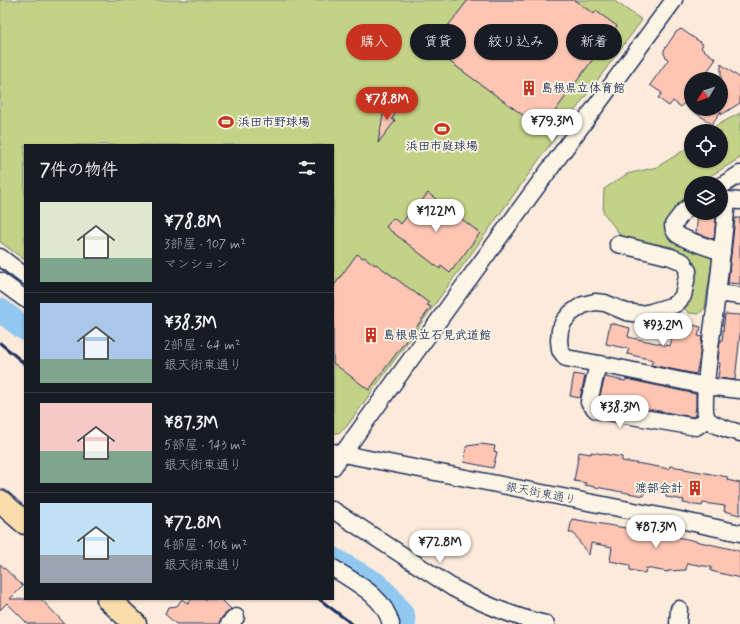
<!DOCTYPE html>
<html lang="ja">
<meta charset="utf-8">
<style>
:root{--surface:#171b24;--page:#242831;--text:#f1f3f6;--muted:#9ea1a6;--line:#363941;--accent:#c8321e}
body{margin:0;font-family:Mynerve,"Klee One",sans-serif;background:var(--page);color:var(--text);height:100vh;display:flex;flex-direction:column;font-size:15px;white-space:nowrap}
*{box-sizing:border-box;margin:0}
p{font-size:13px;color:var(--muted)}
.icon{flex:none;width:22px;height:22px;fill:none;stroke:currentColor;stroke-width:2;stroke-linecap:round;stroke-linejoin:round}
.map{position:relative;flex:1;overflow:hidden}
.details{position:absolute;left:24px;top:144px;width:310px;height:456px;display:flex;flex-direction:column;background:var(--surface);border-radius:0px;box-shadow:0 1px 3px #0004}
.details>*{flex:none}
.banner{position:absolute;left:346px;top:24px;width:334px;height:36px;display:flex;gap:8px}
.needle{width:26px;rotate:231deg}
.controls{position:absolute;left:684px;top:72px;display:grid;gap:8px}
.controls a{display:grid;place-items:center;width:44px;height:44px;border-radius:50%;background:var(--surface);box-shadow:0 1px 3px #0004;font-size:20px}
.price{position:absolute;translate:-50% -34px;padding:0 9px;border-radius:14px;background:#fff;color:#222;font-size:13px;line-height:26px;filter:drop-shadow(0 1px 2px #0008)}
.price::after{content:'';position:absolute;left:50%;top:24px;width:12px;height:9px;margin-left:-6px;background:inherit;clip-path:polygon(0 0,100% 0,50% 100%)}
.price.current{background:var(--accent);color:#fff}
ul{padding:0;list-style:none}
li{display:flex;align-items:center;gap:12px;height:100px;padding:0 16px}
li+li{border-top:1px solid var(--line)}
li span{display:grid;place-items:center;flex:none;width:112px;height:80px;border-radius:0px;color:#555}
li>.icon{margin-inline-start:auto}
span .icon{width:48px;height:48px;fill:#fffc;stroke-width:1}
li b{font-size:17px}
h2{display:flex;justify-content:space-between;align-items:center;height:48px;padding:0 16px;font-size:17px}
.tag{padding:0 14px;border-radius:18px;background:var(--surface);box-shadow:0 1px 3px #0004;font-size:14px;line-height:36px}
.tag.current{background:var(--accent);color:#fff}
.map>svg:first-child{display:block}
.green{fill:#c3d286;stroke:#6f8072}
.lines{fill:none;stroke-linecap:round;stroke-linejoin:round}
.river{stroke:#91c8ef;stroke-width:24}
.building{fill:#fec5b3;stroke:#1b2f5e}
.minor-casing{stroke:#1b2f5e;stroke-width:19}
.highway-casing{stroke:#1b2f5e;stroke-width:25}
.minor{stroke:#fcf5e5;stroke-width:16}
.highway{stroke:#faddab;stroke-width:22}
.rail{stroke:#1b2f5e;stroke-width:3}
.labels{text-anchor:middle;stroke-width:3.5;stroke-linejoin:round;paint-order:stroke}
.poi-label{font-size:12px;font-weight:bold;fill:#1b2f5e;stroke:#fcf5e5;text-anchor:start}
.street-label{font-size:12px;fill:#1b2f5e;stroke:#fcf5e5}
</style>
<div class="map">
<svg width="740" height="624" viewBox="0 0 740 624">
<rect width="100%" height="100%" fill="#fcebdb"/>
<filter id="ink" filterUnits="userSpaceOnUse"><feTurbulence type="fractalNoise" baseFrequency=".025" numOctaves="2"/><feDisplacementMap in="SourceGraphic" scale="8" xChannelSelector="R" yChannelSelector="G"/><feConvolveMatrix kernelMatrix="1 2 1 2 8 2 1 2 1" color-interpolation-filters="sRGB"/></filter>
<g filter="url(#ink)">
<!-- green -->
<g class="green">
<path d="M0 0H613L642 20 559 132 347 426C343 431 339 433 333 434V145H25V260L0 242Z"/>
<polygon points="740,113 740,158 702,181 700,183 691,183 691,195 681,207 666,224 713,254 705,308 699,314 689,313 684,308 693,267 689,259 673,247 640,241 621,236 603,212 604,189 627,174 657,167 691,146 691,161 721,161 721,131 708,131 710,129"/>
</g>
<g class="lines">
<!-- river -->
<g class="river">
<polyline points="0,310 25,329"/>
<polyline points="333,559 376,584 390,598 403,616 404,624"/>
</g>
</g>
<!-- building -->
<g class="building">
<polygon points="468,0 574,0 594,14 596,11 617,26 542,129 431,48"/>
<polygon points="681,29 703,44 701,48 716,59 702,79 691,79 691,94 681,107 673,101 669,106 658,98 662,93 650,85 668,60 664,54 664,50 676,32"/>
<polygon points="721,64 740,78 740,103 721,115 721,111 712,124 690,109 721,109"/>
<polygon points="385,104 396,112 392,119 395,121 378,143"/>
<polygon points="428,193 480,233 450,273 441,266 440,269 386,227 393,218 401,224 418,202 420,203"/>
<polygon points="698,214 716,216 714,239 696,233"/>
<polygon points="735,218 740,218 740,284 728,283"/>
<polygon points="357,254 363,258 364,257 375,265 376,264 429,303 427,305 431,307 369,390 333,363 333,287"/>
<polygon points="725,314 740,315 740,335 735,380 718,378 720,363 718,363 718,360 720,341 722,341"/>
<polygon points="610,323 630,328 628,337 670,346 675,326 684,323 701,327 698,336 702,337 699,362 696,374 651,365 653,360 627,354 629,349 606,344"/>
<polygon points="574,374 585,376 580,398 570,396"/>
<polygon points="605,377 625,381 626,379 696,394 696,407 694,417 601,401 599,399"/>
<polygon points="481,444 495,446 494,451 497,452 493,468 464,462 467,446"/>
<polygon points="579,452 591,454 591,452 622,457 622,461 648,465 669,469 670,466 684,468 684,469 728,477 727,480 740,483 740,515 724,511 725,506 703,503 702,506 683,503 684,500 666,497 666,493 645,489 644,496 585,485 586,483 574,481"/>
<polygon points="572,519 673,536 736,550 740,552 740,578 711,571 711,567 687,563 686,570 668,571 668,572 646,568 645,573 630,570 630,565 610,561 612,547 591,543 589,555 579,542 579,540 573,533 569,533"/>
<polygon points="0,564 23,586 10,599 41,599 65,624 28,624 7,603 0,610"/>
<polygon points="182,599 188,604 192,599 221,599 231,609 222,617 218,624 176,624 165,614 167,609 169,607 177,606"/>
</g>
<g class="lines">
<defs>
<g id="minor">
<polyline points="721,186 740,174"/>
<path d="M740 201 727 200C724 231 721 263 717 294 715 313 700 406 707 418 712 426 731 430 740 433"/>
<path d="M691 205 683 212 673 225C673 228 674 231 677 234 682 239 713 249 722 252"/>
<polyline points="618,244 671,257 683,262 688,271 683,296 677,303 671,306 651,312 640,314 626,312 605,303 595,302 583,305 571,313 564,321 560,330 559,340 560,350 566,358 605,365 706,386 740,390"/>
<polyline points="0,257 25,276"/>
<polyline points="0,281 25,299"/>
<polyline points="717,293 740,296"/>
<polyline points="598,364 589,402 596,410 696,427 707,419"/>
<polyline points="333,452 680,520 740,533"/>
<polyline points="333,467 452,302 674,0"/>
<path d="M333 510 453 588C483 604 513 617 546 624"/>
<path d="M333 568C356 583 384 596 391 624"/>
<polyline points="229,624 236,617"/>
<polyline points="678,624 679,609"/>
</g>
<g id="highway">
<polyline points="0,501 25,523"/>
<polyline points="108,599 135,624"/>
</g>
</defs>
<!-- minor casing -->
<use href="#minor" class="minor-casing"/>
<!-- highway casing -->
<use href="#highway" class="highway-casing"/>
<!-- minor -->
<use href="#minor" class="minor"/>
<!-- highway -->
<use href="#highway" class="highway"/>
<!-- rail -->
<g class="rail">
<polyline points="0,343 25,364"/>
<polyline points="319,599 352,624"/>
</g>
</g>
</g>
<!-- icons -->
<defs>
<symbol id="building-bare" viewBox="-9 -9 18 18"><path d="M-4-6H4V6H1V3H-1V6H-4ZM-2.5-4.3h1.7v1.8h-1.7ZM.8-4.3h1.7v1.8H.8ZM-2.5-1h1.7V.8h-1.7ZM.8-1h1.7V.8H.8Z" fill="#c8321e" stroke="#fcf5e5" stroke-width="2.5" paint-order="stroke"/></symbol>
<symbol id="stadium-bare" viewBox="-9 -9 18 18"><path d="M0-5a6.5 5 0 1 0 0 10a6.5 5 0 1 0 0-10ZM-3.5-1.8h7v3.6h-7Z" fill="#c8321e" stroke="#fcf5e5" stroke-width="2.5" paint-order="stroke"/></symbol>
</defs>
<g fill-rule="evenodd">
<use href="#building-bare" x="518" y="77" width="22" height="22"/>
<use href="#stadium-bare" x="215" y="111" width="22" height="22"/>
<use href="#stadium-bare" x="431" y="118" width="22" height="22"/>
<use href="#building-bare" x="360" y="324" width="22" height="22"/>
<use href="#building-bare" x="684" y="477" width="22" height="22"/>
</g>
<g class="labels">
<!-- poi labels -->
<g class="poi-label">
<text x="541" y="92">島根県立体育館</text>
<text x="238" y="126">浜田市野球場</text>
<text x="442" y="150" text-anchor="middle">浜田市庭球場</text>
<text x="383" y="339">島根県立石見武道館</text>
<text x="683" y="492" text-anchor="end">渡部会計</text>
</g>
<!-- street labels -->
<g class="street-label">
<text transform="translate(541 493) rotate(11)" y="4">銀天街東通り</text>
</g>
</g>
</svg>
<div class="controls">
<a><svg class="needle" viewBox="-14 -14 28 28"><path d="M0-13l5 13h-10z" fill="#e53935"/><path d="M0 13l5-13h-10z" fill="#9ea1a6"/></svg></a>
<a><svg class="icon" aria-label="locate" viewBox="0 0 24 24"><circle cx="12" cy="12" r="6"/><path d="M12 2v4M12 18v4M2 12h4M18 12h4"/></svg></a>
<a><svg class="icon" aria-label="layers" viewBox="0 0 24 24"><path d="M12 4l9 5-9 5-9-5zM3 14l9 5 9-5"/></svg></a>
</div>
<b class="price current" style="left:387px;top:121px">¥78.8M</b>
<b class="price" style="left:552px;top:143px">¥79.3M</b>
<b class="price" style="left:436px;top:233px">¥122M</b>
<b class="price" style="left:663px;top:347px">¥93.2M</b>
<b class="price" style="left:620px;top:429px">¥38.3M</b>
<b class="price" style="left:656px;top:549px">¥87.3M</b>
<b class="price" style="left:440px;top:564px">¥72.8M</b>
<div class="banner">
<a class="tag current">購入</a>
<a class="tag">賃貸</a>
<a class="tag">絞り込み</a>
<a class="tag">新着</a>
</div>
<section class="details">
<h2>7件の物件<svg class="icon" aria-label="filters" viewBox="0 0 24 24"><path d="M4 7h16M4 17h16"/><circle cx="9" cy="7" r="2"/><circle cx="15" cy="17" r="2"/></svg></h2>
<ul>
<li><span style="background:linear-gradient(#dfe7d0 70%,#7fa58c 0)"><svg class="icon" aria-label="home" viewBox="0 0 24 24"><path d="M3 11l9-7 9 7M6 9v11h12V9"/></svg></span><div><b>¥78.8M</b><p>3部屋 · 107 m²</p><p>マンション</p></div></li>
<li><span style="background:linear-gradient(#a9c7e8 70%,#7fa58c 0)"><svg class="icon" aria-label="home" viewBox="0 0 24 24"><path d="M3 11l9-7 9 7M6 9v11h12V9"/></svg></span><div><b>¥38.3M</b><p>2部屋 · 64 m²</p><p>銀天街東通り</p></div></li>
<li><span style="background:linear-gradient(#f6c9c9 60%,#7fa58c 0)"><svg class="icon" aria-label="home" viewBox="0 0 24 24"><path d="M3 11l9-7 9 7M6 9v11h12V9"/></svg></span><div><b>¥87.3M</b><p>5部屋 · 143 m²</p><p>銀天街東通り</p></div></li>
<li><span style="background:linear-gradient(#bfe0f5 65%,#9aa5b1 0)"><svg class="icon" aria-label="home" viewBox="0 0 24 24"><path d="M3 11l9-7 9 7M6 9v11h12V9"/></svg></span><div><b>¥72.8M</b><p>4部屋 · 108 m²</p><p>銀天街東通り</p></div></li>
</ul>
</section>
</div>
